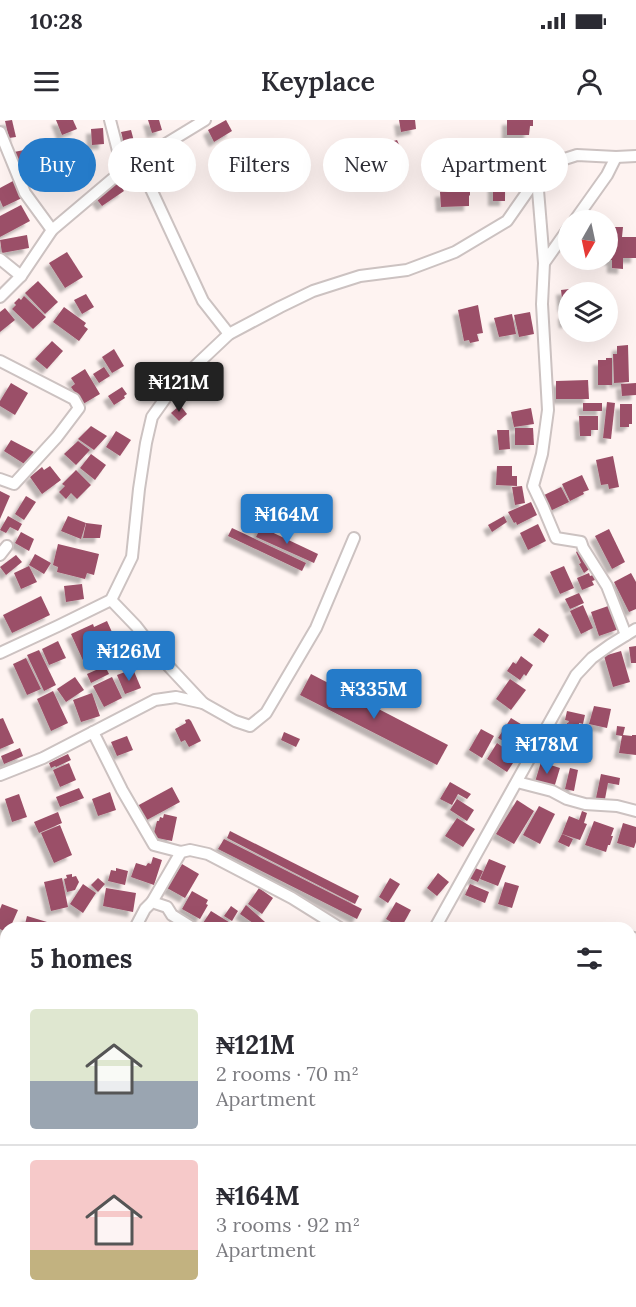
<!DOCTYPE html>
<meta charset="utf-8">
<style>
:root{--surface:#fff;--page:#f2f2f3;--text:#2b2b33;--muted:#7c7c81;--line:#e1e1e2;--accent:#257bc9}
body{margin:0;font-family:Lora,serif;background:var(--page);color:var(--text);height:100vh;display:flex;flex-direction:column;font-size:22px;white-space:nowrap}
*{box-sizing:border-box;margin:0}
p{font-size:20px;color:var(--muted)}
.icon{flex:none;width:33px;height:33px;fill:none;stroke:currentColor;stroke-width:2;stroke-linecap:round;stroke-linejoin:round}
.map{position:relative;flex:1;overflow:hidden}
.details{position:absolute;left:0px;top:802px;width:636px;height:386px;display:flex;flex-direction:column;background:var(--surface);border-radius:18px 18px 0 0;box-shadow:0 6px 24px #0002}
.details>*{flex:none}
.top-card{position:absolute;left:18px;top:18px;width:600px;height:54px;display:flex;gap:12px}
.needle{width:39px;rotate:189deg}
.buttons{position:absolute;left:558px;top:90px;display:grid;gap:12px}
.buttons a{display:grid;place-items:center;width:60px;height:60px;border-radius:50%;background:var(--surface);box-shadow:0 6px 24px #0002;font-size:30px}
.price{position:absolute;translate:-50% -51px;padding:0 14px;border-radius:6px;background:var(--accent);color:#fff;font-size:20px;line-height:39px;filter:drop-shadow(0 2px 3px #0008)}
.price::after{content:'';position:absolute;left:50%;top:36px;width:18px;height:14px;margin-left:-9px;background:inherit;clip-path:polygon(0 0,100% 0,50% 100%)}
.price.selected{background:#222;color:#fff}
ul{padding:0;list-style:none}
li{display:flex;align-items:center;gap:18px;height:150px;padding:0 30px}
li+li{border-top:2px solid var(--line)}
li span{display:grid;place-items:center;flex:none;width:168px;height:120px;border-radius:6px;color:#555}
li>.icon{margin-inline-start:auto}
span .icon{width:72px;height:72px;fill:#fffc;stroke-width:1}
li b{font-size:26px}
h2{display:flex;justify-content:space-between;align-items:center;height:72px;padding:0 30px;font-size:26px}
.chip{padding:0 21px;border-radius:27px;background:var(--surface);box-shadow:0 6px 24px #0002;font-size:21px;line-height:54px}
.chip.selected{background:var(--accent);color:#fff}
.status{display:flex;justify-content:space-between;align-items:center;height:42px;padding:0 30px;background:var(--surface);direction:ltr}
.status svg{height:16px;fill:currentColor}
header{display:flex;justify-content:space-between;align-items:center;height:78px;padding:0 30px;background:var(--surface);font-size:27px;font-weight:600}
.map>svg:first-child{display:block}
.building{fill:#9b4f67;filter:url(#shadow)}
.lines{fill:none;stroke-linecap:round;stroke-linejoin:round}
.minor-casing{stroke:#ccc2c1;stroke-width:14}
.minor{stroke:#fff;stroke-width:10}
</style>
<div class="status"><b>10:28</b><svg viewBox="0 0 49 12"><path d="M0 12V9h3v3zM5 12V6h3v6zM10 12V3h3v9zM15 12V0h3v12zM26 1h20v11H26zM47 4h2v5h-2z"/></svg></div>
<header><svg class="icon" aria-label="menu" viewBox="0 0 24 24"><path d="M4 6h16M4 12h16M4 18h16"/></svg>Keyplace<svg class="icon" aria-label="person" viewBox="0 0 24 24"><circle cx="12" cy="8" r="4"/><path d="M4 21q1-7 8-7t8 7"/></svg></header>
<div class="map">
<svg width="636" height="1187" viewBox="0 0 636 1187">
<defs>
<filter id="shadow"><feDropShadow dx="-5" dy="5" stdDeviation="1.5" flood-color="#0004"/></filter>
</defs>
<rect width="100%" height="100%" fill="#fef3f1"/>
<!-- building -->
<g class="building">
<polygon points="12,0 16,17 9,18 5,1"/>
<polygon points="56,0 73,0 77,9 62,15"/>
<polygon points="148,0 159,0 162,10 152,13"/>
<polygon points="226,0 232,11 214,22 208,10"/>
<polygon points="399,0 415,0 416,9 401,12"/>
<polygon points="507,0 533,0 533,6 530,6 529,15 507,15"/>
<polygon points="103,8 104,24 92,25 91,9"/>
<polygon points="131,10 138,36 128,38 121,12"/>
<polygon points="397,20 400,27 382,32 380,25"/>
<polygon points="44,27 49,46 31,51 26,32"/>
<polygon points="24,30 26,40 17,43 14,32"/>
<polygon points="75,33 78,46 68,49 67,46 64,47 65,49 56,51 53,38"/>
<polygon points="494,38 523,40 522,56 493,54"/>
<polygon points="493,58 509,58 509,71 505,71 505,81 493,81"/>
<polygon points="13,61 22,78 3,87 0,80 0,68"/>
<polygon points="118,62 124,71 102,86 95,77"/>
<polygon points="470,71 470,76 469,75 469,86 441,87 440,72"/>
<polygon points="21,85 30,101 0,117 0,96"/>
<polygon points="613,107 623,107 622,117 636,117 636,138 623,138 623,149 612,148 612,140 608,140 608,121 613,121"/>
<polygon points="27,115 29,128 2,133 0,120"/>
<polygon points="67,132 83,157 65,168 49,143"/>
<polygon points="38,161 58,182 45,194 25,173"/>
<polygon points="585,164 586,172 568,172 568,203 564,203 563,194 566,193 566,187 563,187 561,170 578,168 577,165"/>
<polygon points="86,174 94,187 82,194 74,180"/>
<polygon points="24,176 46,197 33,209 12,189 16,185 14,183 19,178 21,180"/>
<polygon points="478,185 483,213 477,214 479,221 470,223 469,220 464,221 458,190"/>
<polygon points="64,187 86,203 84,206 88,209 79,221 53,202"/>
<polygon points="5,188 15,200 0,212 0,192"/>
<polygon points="530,192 534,214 519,217 514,195"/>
<polygon points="512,194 516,214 499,217 494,198"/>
<polygon points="52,221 63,231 47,249 35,239"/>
<polygon points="628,225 629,262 614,263 613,234 617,234 617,226"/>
<polygon points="114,229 124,246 112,253 102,237"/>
<polygon points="606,238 612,238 612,265 598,265 598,240 606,240"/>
<polygon points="104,247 110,256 99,263 93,254"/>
<polygon points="85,249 100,274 83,284 71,267 75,264 71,258"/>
<polygon points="588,260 589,279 556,279 556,261"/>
<polygon points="11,263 28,273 15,295 0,286 0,281"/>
<polygon points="636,263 636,275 622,276 621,264"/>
<polygon points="122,267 127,274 124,276 125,278 114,285 108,276"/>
<polygon points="607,282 615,283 611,319 603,318"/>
<rect x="583" y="283" width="19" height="8"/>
<polygon points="620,284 632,284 632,304 629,304 629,307 620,307"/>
<polygon points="180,285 187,294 179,301 171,293"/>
<polygon points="531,288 534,304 514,307 511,292"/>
<polygon points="579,296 598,296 598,310 591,310 591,316 580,316"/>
<polygon points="91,306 107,316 94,330 78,319"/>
<polygon points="515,308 533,308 534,325 515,325"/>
<polygon points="497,310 509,310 510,329 499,330"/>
<polygon points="116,311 131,320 120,336 106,327"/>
<polygon points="11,320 34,332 26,345 4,331"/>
<polygon points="78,321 90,330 76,345 64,334"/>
<polygon points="91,334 106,345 95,360 80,348"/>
<polygon points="613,336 619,367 609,369 608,364 601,365 596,340"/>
<polygon points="50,346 61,360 42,374 30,357 42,347 44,350"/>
<polygon points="497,346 512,346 512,356 517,356 517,366 496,365"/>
<polygon points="76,350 91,365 77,379 71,373 66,379 59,372 65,366 62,364"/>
<polygon points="582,355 589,370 583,372 584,374 570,381 562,364"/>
<polygon points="522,366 525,383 515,385 512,367"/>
<polygon points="561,367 569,382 550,391 542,376"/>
<polygon points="0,371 10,376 0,399"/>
<polygon points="26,376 36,382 24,400 15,394"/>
<polygon points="531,382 537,395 517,405 516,402 514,403 508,392"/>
<polygon points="8,396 22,404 18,411 10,407 6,413 0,410"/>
<polygon points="68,396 86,403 81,419 61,411"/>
<polygon points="504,396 507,402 492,412 488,405"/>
<polygon points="86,403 102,405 100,418 83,418"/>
<polygon points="538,404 546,421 528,430 520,413"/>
<polygon points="261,407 318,434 314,443 256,417"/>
<polygon points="232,408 306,443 302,451 228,416"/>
<polygon points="609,409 625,442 612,449 595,416"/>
<polygon points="21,412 34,419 29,431 15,423"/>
<polygon points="58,424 99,434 94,455 87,453 85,459 57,452 58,447 53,445"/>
<polygon points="582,428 592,447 584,453 579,444 581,443 576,432"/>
<polygon points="35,434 51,443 44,454 29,445"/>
<polygon points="16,435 22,442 6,455 0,447"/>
<polygon points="29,446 37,462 21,469 14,453"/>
<polygon points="564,446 574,468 560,474 550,452"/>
<polygon points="589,453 590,456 593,455 595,460 592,461 594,465 582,470 577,458"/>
<polygon points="631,453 636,462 636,489 629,492 614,462"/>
<polygon points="82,464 84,479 66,482 64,466"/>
<polygon points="579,473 584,483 570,489 565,479"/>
<polygon points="41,476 50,495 12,513 3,495"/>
<polygon points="583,485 593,508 581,514 570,491"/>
<polygon points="611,485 619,509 599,516 591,492"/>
<polygon points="107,501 121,532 86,547 71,514 93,504 94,507"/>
<polygon points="539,508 549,515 544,523 533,515"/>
<polygon points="58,521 66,538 49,545 42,529"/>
<polygon points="636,526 636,543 631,543 629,527"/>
<polygon points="39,530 56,565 44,571 27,535"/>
<polygon points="621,531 630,562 613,567 604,536"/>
<polygon points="521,536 533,545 526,556 524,554 520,560 507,551 513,542 516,544"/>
<polygon points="26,538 41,569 27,575 13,544"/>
<polygon points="105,546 109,554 91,563 87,554"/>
<polygon points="133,549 141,568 125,574 117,555"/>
<polygon points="311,554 448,625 437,645 300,575"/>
<polygon points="75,557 84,570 66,582 57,569"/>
<polygon points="112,557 122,578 104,587 93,566"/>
<polygon points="510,559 526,570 511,590 496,579"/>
<polygon points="53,571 68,603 51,611 37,579"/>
<polygon points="92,573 100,596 81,602 73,580"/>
<polygon points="594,586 611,589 607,608 589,604"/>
<polygon points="567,591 585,595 583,604 579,603 579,606 583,606 579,624 564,621 567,603 575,604 568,603 569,601 565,600"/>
<polygon points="3,598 14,623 0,629 0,599"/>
<polygon points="511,598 529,609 519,624 521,625 518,630 498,618"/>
<polygon points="189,599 191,601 201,621 189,627 185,620 181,622 175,609 186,603 185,600"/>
<polygon points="617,606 625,607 623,615 632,616 632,615 636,615 636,635 619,633 622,616 616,615"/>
<polygon points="481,609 494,616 482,638 469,630"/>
<polygon points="284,612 300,619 296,627 281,620"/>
<polygon points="127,616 133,630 117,636 111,622"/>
<polygon points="497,623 517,637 507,652 487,639"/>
<polygon points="20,628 23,636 4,644 1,636"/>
<polygon points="68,634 71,640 56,647 55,646 51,648 49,643"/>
<polygon points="541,642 560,648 554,668 535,662"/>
<polygon points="69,643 76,660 60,667 53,650"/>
<polygon points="570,648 578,650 574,671 565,669"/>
<polygon points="601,654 620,658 619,665 608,663 605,679 596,678"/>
<polygon points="450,662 471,674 467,679 458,674 452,685 440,679"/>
<polygon points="172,667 180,682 145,701 137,686"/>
<polygon points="79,668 84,678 60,687 56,677"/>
<polygon points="110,672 116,690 98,696 92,679"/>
<polygon points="19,674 27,697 12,702 5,679"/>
<polygon points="457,679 474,690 467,701 450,690"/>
<polygon points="517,680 534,691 514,724 496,714"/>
<polygon points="539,686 555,694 540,724 523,715"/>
<polygon points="582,691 587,693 584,703 587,704 580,720 562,714 569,696 579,700"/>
<polygon points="58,692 62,703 39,713 34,702"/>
<polygon points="164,694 177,697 172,721 153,717 157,701 159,701 160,697 163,698"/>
<polygon points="457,698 475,709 463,727 445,716"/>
<polygon points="594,701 614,708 611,716 613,716 610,725 608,725 606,732 585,725"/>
<polygon points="623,703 636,707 636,722 634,728 617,723"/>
<polygon points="60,705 72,735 54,743 41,713"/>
<polygon points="230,711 359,776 355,784 227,718"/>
<polygon points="562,714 573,719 569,727 558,722"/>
<polygon points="224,719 362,789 357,799 218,729"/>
<polygon points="153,737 162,740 154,765 131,757 136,743 146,746 148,743 151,744"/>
<polygon points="489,739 506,746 498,766 480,759"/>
<polygon points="182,744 199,754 185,778 167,768"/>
<polygon points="116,748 128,751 125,765 108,761 111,750 116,751"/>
<polygon points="475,748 483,751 478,762 469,758 473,750 474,751"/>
<polygon points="438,753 449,762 437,776 427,768"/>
<polygon points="72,754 72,757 76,756 79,762 75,770 67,772 64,759 67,758 66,755"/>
<polygon points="62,758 68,787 51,791 44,762"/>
<polygon points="98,758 105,764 98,772 91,765"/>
<polygon points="390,758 400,764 388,783 379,777"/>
<polygon points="505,762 519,766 512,788 498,784"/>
<polygon points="83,764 96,773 83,793 70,784"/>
<polygon points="470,764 489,772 485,783 465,775"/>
<polygon points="106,768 136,773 133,792 103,786"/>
<polygon points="259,768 273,778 262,794 248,784"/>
<polygon points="192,771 208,780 206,784 208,785 200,799 182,789"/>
<polygon points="396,782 411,790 401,808 386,799"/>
<polygon points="2,784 18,790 10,808 6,808 6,812 0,809 0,789"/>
<polygon points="246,785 265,802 260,808 240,794"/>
<polygon points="231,786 238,791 232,801 224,796"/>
<polygon points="211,791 232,804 229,808 205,808 201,806"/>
<polygon points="27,796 67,808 24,808"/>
<polygon points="0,830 6,833 6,848 3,855 0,854"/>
<polygon points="630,878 636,879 636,898 630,897"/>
<polygon points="631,1021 636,1021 636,1042 630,1041"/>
<rect x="630" y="1052" width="6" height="22"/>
<polygon points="630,1089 636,1094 636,1107 630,1114"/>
<polygon points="123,1182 140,1182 146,1184 145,1187 122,1187"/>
<polygon points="211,1182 245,1182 243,1187 210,1187"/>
<polygon points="280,1182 301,1182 298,1187 277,1187"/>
<polygon points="342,1182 365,1182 364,1187 342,1187"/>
<polygon points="404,1182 425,1182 425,1187 403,1187"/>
<polygon points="427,1182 450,1182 451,1187 428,1187"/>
</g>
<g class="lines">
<defs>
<g id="minor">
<polyline points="110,0 123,50"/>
<polyline points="0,12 25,73 52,110"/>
<polyline points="138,41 203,181 229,214"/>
<polyline points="537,58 544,143 568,109"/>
<polyline points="575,100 607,55 616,37"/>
<polyline points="0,139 21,156"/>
<polyline points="544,143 542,184 548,290 542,334 533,366 543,387 556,418 581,422 583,428 607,466 626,515"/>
<polyline points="0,177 21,156 52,110 123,50 205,0"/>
<polyline points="0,241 74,279 79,288 57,317 14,364 0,359"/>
<polyline points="0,435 7,426"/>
<polyline points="0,533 58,506 111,480 132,437 139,369 146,323 152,297 174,266 229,214 280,187 313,171 360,156 407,150 455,132 507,101 537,58 543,46 577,35 616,37 636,36"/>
<polyline points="203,583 235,601 250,606 266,593 316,508 354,418"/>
<polyline points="93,612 122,670 154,725 181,732 190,730 208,734 292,778 340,808"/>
<polyline points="0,655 43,638 155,580 176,577 203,583 160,537 136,506 111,480"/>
<polyline points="517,662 552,671 567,679 585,684 617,686 636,691"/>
<polyline points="152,782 181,732"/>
<polyline points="135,808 145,789 152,782 167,787 172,795 193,808"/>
<polyline points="435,808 576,555 592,538 610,525 636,509"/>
<polyline points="630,817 634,818"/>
<polyline points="0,895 6,896"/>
<polyline points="630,931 636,932"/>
<polyline points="0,1005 5,1007 5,1014 3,1065 0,1079"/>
<polyline points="630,1048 636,1048"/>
<polyline points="630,1129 636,1135"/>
<polyline points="328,1182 328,1187"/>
<polyline points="182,1187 186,1182"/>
</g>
</defs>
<!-- minor casing -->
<use href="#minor" class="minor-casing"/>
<!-- minor -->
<use href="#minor" class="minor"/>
</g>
</svg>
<div class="buttons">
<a><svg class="needle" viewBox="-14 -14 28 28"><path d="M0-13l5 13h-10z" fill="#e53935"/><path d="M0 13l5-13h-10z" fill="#7c7c81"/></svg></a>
<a><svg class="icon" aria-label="layers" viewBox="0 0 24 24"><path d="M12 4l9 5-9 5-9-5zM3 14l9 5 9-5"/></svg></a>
</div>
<b class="price selected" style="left:179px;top:293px">₦121M</b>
<b class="price" style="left:287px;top:425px">₦164M</b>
<b class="price" style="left:129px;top:562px">₦126M</b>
<b class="price" style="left:374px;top:600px">₦335M</b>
<b class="price" style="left:547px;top:655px">₦178M</b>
<div class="top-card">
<a class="chip selected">Buy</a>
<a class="chip">Rent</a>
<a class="chip">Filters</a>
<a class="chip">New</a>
<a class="chip">Apartment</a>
</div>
<section class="details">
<h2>5 homes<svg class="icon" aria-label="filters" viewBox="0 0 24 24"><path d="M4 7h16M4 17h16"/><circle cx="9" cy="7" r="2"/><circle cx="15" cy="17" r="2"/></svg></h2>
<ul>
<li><span style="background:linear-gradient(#dfe7d0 60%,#9aa5b1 0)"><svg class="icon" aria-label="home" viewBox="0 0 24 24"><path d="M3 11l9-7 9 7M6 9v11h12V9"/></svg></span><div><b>₦121M</b><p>2 rooms · 70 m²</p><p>Apartment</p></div></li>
<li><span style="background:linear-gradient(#f6c9c9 75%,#c2b280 0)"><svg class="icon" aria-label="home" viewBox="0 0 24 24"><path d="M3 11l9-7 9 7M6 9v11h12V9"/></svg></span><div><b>₦164M</b><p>3 rooms · 92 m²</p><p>Apartment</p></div></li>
</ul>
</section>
</div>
